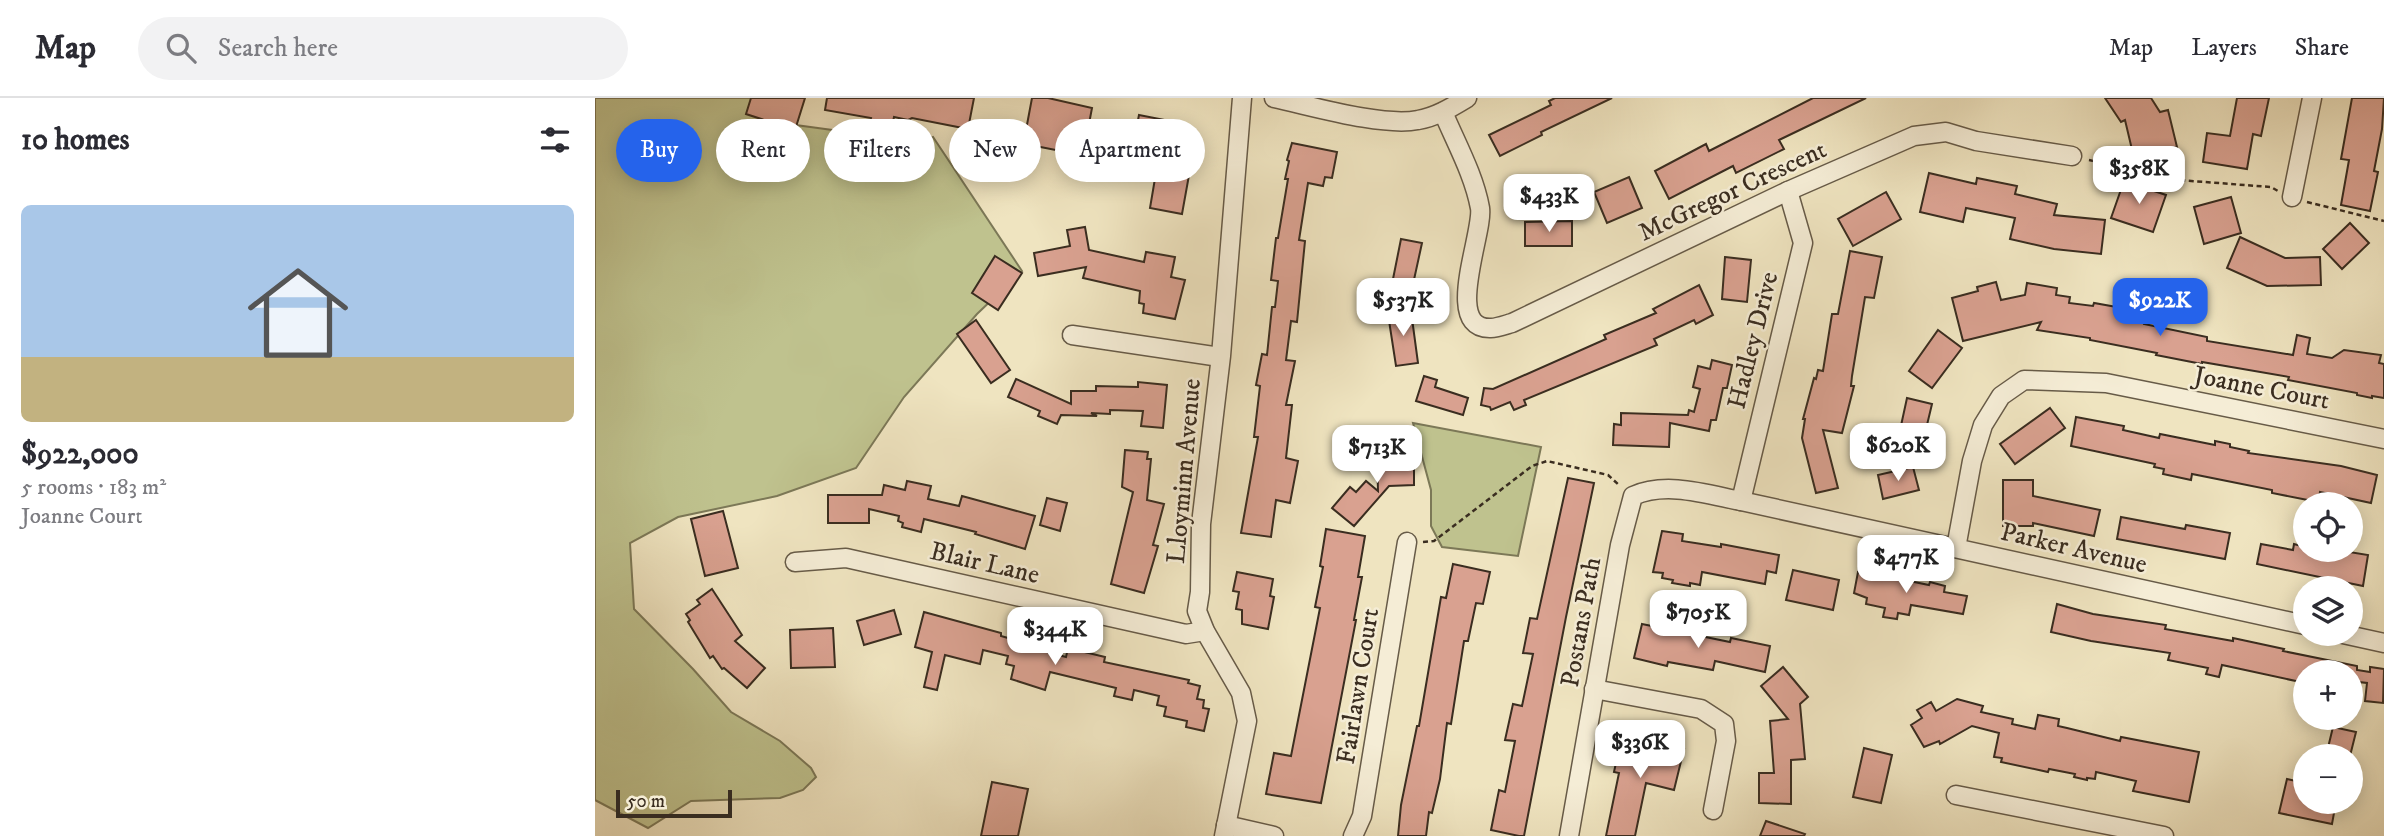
<!DOCTYPE html>
<meta charset="utf-8">
<style>
:root{--surface:#fff;--page:#f2f2f3;--text:#2b2b33;--muted:#7c7c81;--line:#e1e1e2;--accent:#2563eb}
body{margin:0;font-family:"IM FELL DW Pica",serif;background:var(--page);color:var(--text);height:100vh;display:flex;flex-direction:column;font-size:26px;white-space:nowrap}
*{box-sizing:border-box;margin:0}
p{font-size:23px;color:var(--muted)}
.icon{flex:none;width:38px;height:38px;fill:none;stroke:currentColor;stroke-width:2;stroke-linecap:round;stroke-linejoin:round}
.map{position:relative;flex:1;overflow:hidden}
.panel{display:flex;flex-direction:column;background:var(--surface);width:595px}
.panel>*{flex:none}
.top-card{position:absolute;left:21px;top:21px;width:665px;height:63px;display:flex;gap:14px}
.controls{position:absolute;left:1698px;top:394px;display:grid;gap:14px}
.controls a{display:grid;place-items:center;width:70px;height:70px;border-radius:50%;background:var(--surface);box-shadow:0 4px 18px #0003;font-size:35px}
.scale{position:absolute;left:21px;bottom:18px;width:116px;box-sizing:border-box;padding-left:7px;border:4px solid #3a2d20;border-top:0;font-size:19px;line-height:24px;white-space:nowrap;color:#3a2d20;-webkit-text-stroke:5px #f5edd6;paint-order:stroke}
.price{position:absolute;translate:-50% -60px;padding:0 16px;border-radius:14px;background:#fff;color:#222;font-size:23px;line-height:46px;filter:drop-shadow(0 2px 4px #0008)}
.price::after{content:'';position:absolute;left:50%;top:42px;width:21px;height:16px;margin-left:-10px;background:inherit;clip-path:polygon(0 0,100% 0,50% 100%)}
.price.selected{background:var(--accent);color:#fff}
ul{padding:0;list-style:none}
li{display:grid;align-content:center;gap:14px;height:371px;padding:0 21px}
li span{display:grid;place-items:center;height:217px;border-radius:10px;color:#555}
li>.icon{margin-inline-start:auto}
span .icon{width:126px;height:126px;fill:#fffc;stroke-width:1}
li b{font-size:30px}
h2{display:flex;justify-content:space-between;align-items:center;height:84px;padding:0 21px;font-size:30px}
.chip{padding:0 24px;border-radius:32px;background:var(--surface);box-shadow:0 4px 18px #0003;font-size:24px;line-height:63px}
.chip.selected{background:var(--accent);color:#fff}
header{display:flex;align-items:center;gap:42px;box-sizing:border-box;height:98px;padding:0 35px;background:var(--surface);border-bottom:2px solid var(--line)}
header strong{font-size:33px}
nav{display:flex;gap:38px;margin-inline-start:auto;font-size:24px}
.search{width:490px;height:63px;background:var(--page);display:flex;align-items:center;gap:18px;box-sizing:border-box;padding:0 24px;border-radius:38px;color:var(--muted);font-size:26px}
main{display:flex;flex:1;min-height:0}
.map>svg:first-child{display:block}
.green{fill:#bfc28e;stroke:#7c7857;stroke-width:2}
.building{fill:#d9a190;stroke:#3a2d20;stroke-width:2}
.lines{fill:none;stroke-linecap:round;stroke-linejoin:round}
.street-casing{stroke:#675b48;stroke-width:21}
.path{stroke:#3a2d20;stroke-width:2.5;stroke-dasharray:5 3.5;stroke-linecap:butt}
.street{stroke:#f5edd6;stroke-width:18}
.labels{text-anchor:middle;stroke-width:5;stroke-linejoin:round;paint-order:stroke}
.street-label{font-size:26px;fill:#3a2d20;stroke:#f5edd6}
</style>
<header>
<strong>Map</strong>
<div class="search"><svg class="icon" aria-label="search" viewBox="0 0 24 24"><circle cx="10" cy="10" r="6"/><path d="M15 15l6 6"/></svg>Search here</div>
<nav><a>Map</a><a>Layers</a><a>Share</a></nav>
</header>
<main>
<section class="panel">
<h2>10 homes<svg class="icon" aria-label="filters" viewBox="0 0 24 24"><path d="M4 7h16M4 17h16"/><circle cx="9" cy="7" r="2"/><circle cx="15" cy="17" r="2"/></svg></h2>
<ul>
<li><span style="background:linear-gradient(#a9c7e8 70%,#c2b280 0)"><svg class="icon" aria-label="home" viewBox="0 0 24 24"><path d="M3 11l9-7 9 7M6 9v11h12V9"/></svg></span><div><b>$922,000</b><p>5 rooms · 183 m²</p><p>Joanne Court</p></div></li>
</ul>
</section>
<div class="map">
<svg width="1789" height="738" viewBox="0 0 1789 738">
<rect width="100%" height="100%" fill="#efe4c0"/>
<filter id="stains"><feTurbulence type="fractalNoise" baseFrequency=".00286" numOctaves="4"/><feColorMatrix values="0 0 0 0 .2 0 0 0 0 .09 0 0 0 0 .02 0 0 0 .5 -.17"/></filter>
<radialGradient id="worn" r=".72"><stop offset=".6" stop-color="#630" stop-opacity="0"/><stop offset="1" stop-color="#630" stop-opacity=".3"/></radialGradient>
<!-- green -->
<g class="green">
<polygon points="0,0 160,0 186,25 326,44 338,39 427,173 382,216 309,299 261,370 182,398 83,419 35,445 39,511 98,571 136,614 185,643 216,670 221,679 208,692 185,700 96,703 53,730 0,702"/>
<polygon points="818,325 946,349 923,458 847,449 836,428 836,392"/>
</g>
<!-- building -->
<g class="building">
<polygon points="156,0 210,0 200,32 151,16"/>
<polygon points="232,0 379,0 373,31 317,20 313,22 299,19 297,29 289,27 288,30 274,27 276,20 230,12"/>
<polygon points="437,0 453,0 497,10 493,31 504,33 503,37 512,39 506,76 485,72 486,64 470,61 471,54 425,45 423,53 386,46 390,24 431,32"/>
<polygon points="960,0 1017,0 946,34 947,37 905,58 894,37 956,7 954,3"/>
<polygon points="1218,0 1271,0 1184,42 1189,51 1141,75 1138,68 1074,101 1060,73 1111,46 1114,53"/>
<polygon points="1510,0 1556,0 1565,14 1573,12 1582,49 1539,60 1530,22 1526,24"/>
<polygon points="1642,0 1674,0 1666,38 1658,36 1652,71 1608,64 1612,35 1635,38"/>
<polygon points="1757,0 1789,0 1787,31 1779,73 1783,74 1775,113 1746,107 1754,62 1746,61"/>
<polygon points="544,17 585,25 578,63 596,66 587,116 555,110 564,57 537,52"/>
<polygon points="697,45 742,54 737,80 730,79 728,88 713,85 704,142 710,143 702,224 696,223 691,262 700,263 691,307 697,307 691,360 703,363 695,405 681,402 676,439 646,435 663,339 659,339 665,288 661,287 667,256 672,257 677,209 680,209 683,183 676,182 681,140 683,140 693,81 690,81 694,63 692,62"/>
<polygon points="1334,75 1381,86 1382,80 1422,88 1420,96 1462,106 1459,117 1510,122 1506,156 1459,151 1415,141 1420,120 1371,110 1368,124 1325,114"/>
<polygon points="1034,79 1047,110 1012,125 999,94"/>
<polygon points="1529,83 1571,97 1558,134 1516,120"/>
<polygon points="1291,94 1306,121 1258,148 1243,121"/>
<polygon points="1636,99 1646,135 1609,146 1599,109"/>
<polygon points="977,123 977,148 930,148 930,124"/>
<polygon points="1755,125 1774,145 1747,171 1728,151"/>
<polygon points="490,129 494,152 549,164 551,154 580,159 576,179 590,182 580,221 548,215 549,206 544,205 545,193 488,180 491,169 443,178 439,155 475,148 472,132"/>
<polygon points="1645,139 1690,160 1725,159 1726,187 1672,188 1632,170"/>
<polygon points="806,141 827,145 815,200 795,196"/>
<polygon points="1255,153 1287,159 1279,200 1270,199 1257,278 1256,288 1259,288 1247,335 1228,332 1243,390 1221,395 1207,340 1210,321 1208,321 1219,280 1221,281 1223,272 1228,273 1237,216 1243,216"/>
<polygon points="400,158 427,175 403,212 377,195"/>
<polygon points="1130,159 1156,162 1152,204 1127,201"/>
<polygon points="1401,184 1406,202 1430,197 1432,185 1462,190 1461,197 1475,199 1474,205 1498,208 1499,205 1533,211 1533,215 1550,218 1549,226 1612,239 1612,243 1698,257 1702,237 1715,240 1712,256 1737,260 1749,252 1786,257 1784,265 1789,266 1789,300 1777,298 1777,300 1762,297 1762,295 1693,282 1694,279 1607,264 1607,266 1561,257 1562,255 1495,242 1495,240 1442,232 1446,224 1368,243 1357,200 1383,193 1382,189"/>
<polygon points="1104,187 1118,217 1101,226 1099,222 1059,241 1062,247 929,302 931,307 919,312 915,304 896,312 895,309 886,307 889,290 898,291 1011,241 1009,237 1061,215 1058,211"/>
<polygon points="816,213 823,265 801,268 793,216"/>
<polygon points="381,222 415,272 396,285 362,236"/>
<polygon points="1343,232 1367,250 1337,290 1314,273"/>
<polygon points="1117,262 1137,267 1132,290 1128,290 1121,322 1116,322 1114,333 1075,325 1074,349 1018,347 1019,326 1026,327 1026,315 1093,317 1094,312 1099,314 1105,291 1098,289 1103,268 1115,271"/>
<polygon points="829,278 842,282 840,289 873,300 868,317 821,303"/>
<polygon points="421,281 476,306 476,293 501,293 501,288 543,289 543,284 572,287 568,330 546,328 548,313 515,312 515,316 496,315 502,318 466,317 462,326 443,318 445,313 413,299"/>
<polygon points="1312,300 1337,306 1326,352 1302,346"/>
<polygon points="1455,310 1470,330 1420,366 1405,346"/>
<polygon points="1481,319 1529,328 1528,332 1564,340 1565,336 1620,347 1620,343 1635,346 1635,349 1654,353 1653,355 1746,368 1782,377 1776,405 1725,394 1723,404 1677,395 1677,392 1597,376 1596,382 1568,376 1569,371 1559,369 1560,366 1476,348"/>
<polygon points="530,352 553,354 552,361 556,361 552,402 569,406 558,447 563,448 549,495 516,486 538,394 527,389"/>
<polygon points="819,354 819,387 794,388 759,428 737,410 755,389 761,394 771,383 783,393 782,355"/>
<polygon points="1318,369 1324,392 1288,401 1283,377"/>
<polygon points="973,380 999,385 971,519 929,738 924,738 896,732 904,692 910,694 920,643 910,642 918,606 927,608 938,556 928,555 935,520 942,521"/>
<polygon points="1408,382 1438,382 1438,398 1505,412 1499,438 1438,425 1438,428 1408,428"/>
<polygon points="312,383 336,388 333,401 364,408 367,398 440,418 430,451 380,436 381,434 329,421 326,434 307,429 308,425 303,423 304,418 274,411 274,425 233,425 233,397 287,397 289,387 310,392"/>
<polygon points="452,400 472,405 465,433 445,427"/>
<polygon points="128,413 143,470 110,478 96,421"/>
<polygon points="1526,419 1590,431 1591,427 1635,435 1630,461 1522,441"/>
<polygon points="731,431 770,438 763,479 767,479 759,522 761,522 726,705 671,696 679,655 696,658 725,510 720,509 728,469 725,468"/>
<polygon points="1067,433 1088,436 1087,443 1126,449 1126,446 1184,457 1181,475 1172,473 1170,486 1107,474 1105,487 1095,485 1095,488 1077,485 1078,482 1067,480 1068,475 1058,474"/>
<polygon points="1666,446 1698,452 1699,446 1710,449 1710,452 1742,452 1773,457 1768,488 1662,466"/>
<polygon points="858,466 895,474 888,506 881,505 873,543 869,543 856,626 852,625 845,681 837,715 834,714 831,738 803,738 806,707 822,628 824,628 846,499 851,500"/>
<polygon points="1198,472 1244,482 1238,512 1191,502"/>
<polygon points="642,474 678,481 675,498 679,499 673,531 647,526 647,512 641,511 644,494 638,493"/>
<polygon points="1263,474 1271,476 1271,474 1334,487 1335,484 1350,488 1349,494 1372,498 1368,516 1316,507 1314,517 1303,515 1302,521 1288,519 1290,510 1271,506 1272,500 1259,495"/>
<polygon points="117,491 147,537 140,543 170,570 152,590 129,570 127,571 118,558 115,560 93,524 95,522 91,516 105,506 102,502"/>
<polygon points="1462,506 1498,516 1571,527 1570,531 1638,543 1638,540 1689,551 1688,553 1762,568 1762,572 1775,574 1775,569 1789,571 1788,605 1770,603 1772,585 1755,583 1755,574 1710,574 1710,585 1627,567 1624,579 1611,576 1613,570 1573,562 1575,555 1496,543 1456,534"/>
<polygon points="299,512 306,536 269,547 262,523"/>
<polygon points="329,514 406,535 406,538 448,550 448,553 471,559 473,550 510,559 509,564 594,582 593,585 605,588 602,601 609,602 608,610 614,611 609,633 591,629 592,623 569,618 571,609 562,607 564,598 539,592 537,602 519,598 521,590 455,574 450,592 416,581 419,568 411,566 413,558 388,552 385,566 350,557 342,592 329,589 337,554 320,549"/>
<polygon points="1047,526 1135,544 1136,540 1175,548 1170,574 1120,563 1118,572 1073,564 1072,568 1039,560"/>
<polygon points="238,530 240,569 196,570 195,532"/>
<polygon points="1188,569 1213,599 1205,606 1210,661 1196,662 1196,706 1164,705 1164,675 1179,675 1175,623 1193,621 1166,588"/>
<polygon points="1362,601 1388,608 1386,614 1418,621 1417,626 1440,631 1443,617 1464,621 1463,628 1472,630 1525,643 1526,639 1604,654 1594,704 1538,693 1541,683 1501,674 1500,681 1492,680 1492,682 1479,679 1480,676 1454,671 1453,674 1406,664 1407,660 1399,659 1404,635 1377,628 1345,646 1344,643 1329,649 1316,627 1327,620 1322,612 1336,604 1341,613"/>
<polygon points="1738,629 1761,634 1755,658 1731,658"/>
<polygon points="1027,637 1089,651 1079,692 1051,685 1040,738 1011,738 1024,675 1019,674"/>
<polygon points="1269,650 1297,657 1286,705 1258,699"/>
<polygon points="1692,681 1710,685 1710,704 1741,704 1737,726 1684,715"/>
<polygon points="397,684 433,691 423,738 386,738"/>
<polygon points="1171,723 1210,736 1209,738 1165,738"/>
</g>
<g class="lines">
<defs>
<g id="street">
<path d="M679 0C717 8 787 29 823 22 841 19 857 9 872 0"/>
<path d="M848 14C861 45 879 77 885 110 889 135 847 232 896 230 902 230 910 227 917 225L1193 93 1319 38 1351 34 1381 43 1477 58"/>
<polyline points="1697,99 1717,0"/>
<polyline points="477,237 625,259"/>
<polyline points="1146,403 1208,145 1193,93"/>
<polyline points="1361,450 1377,363 1388,327 1406,298 1429,282 1511,285 1789,341"/>
<polyline points="200,464 251,460 591,536 610,533"/>
<polyline points="1748,536 1789,545"/>
<polyline points="999,591 1106,611 1129,626 1131,643 1118,712"/>
<polyline points="1361,697 1569,738"/>
<polyline points="631,727 679,738"/>
<polyline points="629,738 652,623 646,595 610,533 602,513 605,494 606,426 626,258 647,0"/>
<polyline points="758,738 767,718 812,444"/>
<path d="M974 738 1025 447 1038 398C1071 383 1111 396 1146 403L1710 527"/>
</g>
</defs>
<!-- street casing -->
<use href="#street" class="street-casing"/>
<!-- path -->
<g class="path">
<polyline points="1494,62 1583,82 1676,89 1683,93"/>
<polyline points="1712,104 1789,123"/>
<polyline points="828,444 839,443 937,368 952,363 1013,377 1024,387"/>
</g>
<!-- street -->
<use href="#street" class="street"/>
</g>
<g class="labels">
<!-- street labels -->
<g class="street-label">
<text transform="translate(1137 92) rotate(-25)" y="9">McGregor Crescent</text>
<text transform="translate(1157 242) rotate(-76)" y="9">Hadley Drive</text>
<text transform="translate(1667 289) rotate(11)" y="9">Joanne Court</text>
<text transform="translate(588 373) rotate(-85)" y="9">Lloyminn Avenue</text>
<text transform="translate(1479 449) rotate(13)" y="9">Parker Avenue</text>
<text transform="translate(390 464) rotate(13)" y="9">Blair Lane</text>
<text transform="translate(985 524) rotate(-80)" y="9">Postans Path</text>
<text transform="translate(762 588) rotate(-81)" y="9">Fairlawn Court</text>
</g>
</g>
<rect width="100%" height="100%" filter="url(#stains)"/>
<rect width="100%" height="100%" fill="url(#worn)"/>
</svg>
<div class="controls">
<a><svg class="icon" aria-label="locate" viewBox="0 0 24 24"><circle cx="12" cy="12" r="6"/><path d="M12 2v4M12 18v4M2 12h4M18 12h4"/></svg></a>
<a><svg class="icon" aria-label="layers" viewBox="0 0 24 24"><path d="M12 4l9 5-9 5-9-5zM3 14l9 5 9-5"/></svg></a>
<a>+</a>
<a>−</a>
</div>
<div class="scale">50 m</div>
<b class="price" style="left:1544px;top:108px">$358K</b>
<b class="price" style="left:954px;top:136px">$433K</b>
<b class="price" style="left:808px;top:240px">$537K</b>
<b class="price selected" style="left:1565px;top:240px">$922K</b>
<b class="price" style="left:1303px;top:385px">$620K</b>
<b class="price" style="left:782px;top:387px">$713K</b>
<b class="price" style="left:1311px;top:497px">$477K</b>
<b class="price" style="left:1103px;top:552px">$705K</b>
<b class="price" style="left:460px;top:569px">$344K</b>
<b class="price" style="left:1045px;top:682px">$336K</b>
<div class="top-card">
<a class="chip selected">Buy</a>
<a class="chip">Rent</a>
<a class="chip">Filters</a>
<a class="chip">New</a>
<a class="chip">Apartment</a>
</div>
</div>
</main>
